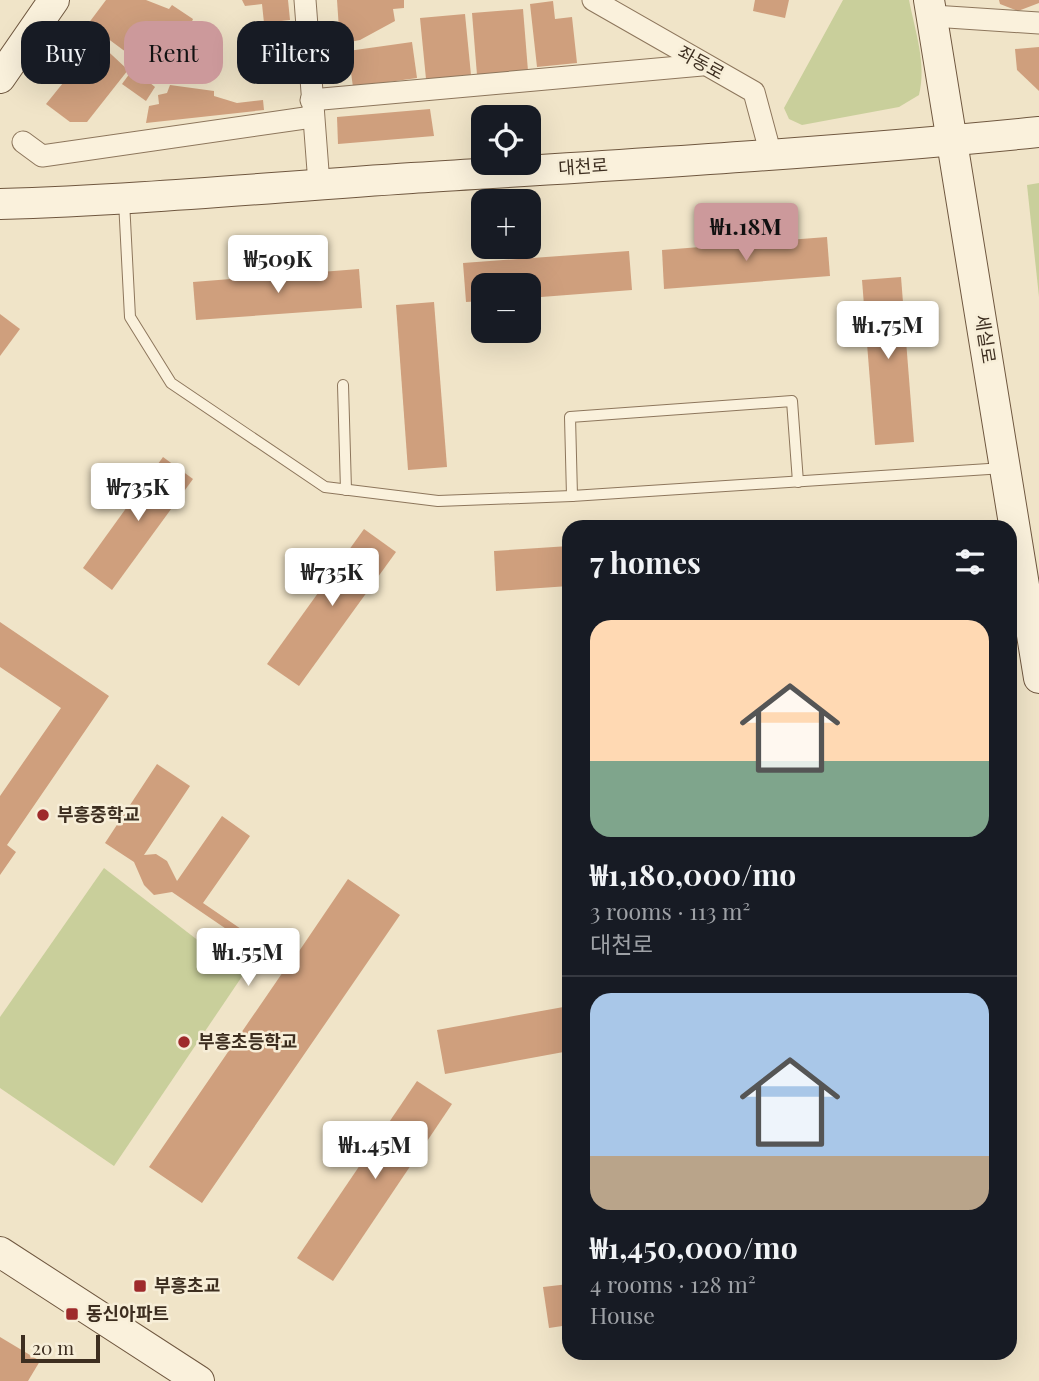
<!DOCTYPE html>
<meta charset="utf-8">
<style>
:root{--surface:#171b24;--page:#20242c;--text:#f1f3f6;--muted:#9ea1a6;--line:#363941;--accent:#cc999b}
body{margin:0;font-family:"Playfair Display","Noto Sans KR",serif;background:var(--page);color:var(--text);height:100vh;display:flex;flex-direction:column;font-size:26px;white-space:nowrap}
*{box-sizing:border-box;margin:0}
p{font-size:23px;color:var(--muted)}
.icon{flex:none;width:38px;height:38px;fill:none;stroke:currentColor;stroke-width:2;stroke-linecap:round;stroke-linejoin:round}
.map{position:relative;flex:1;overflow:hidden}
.drawer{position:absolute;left:562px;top:520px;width:455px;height:840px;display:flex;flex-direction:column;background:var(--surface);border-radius:21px;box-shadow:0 7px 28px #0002}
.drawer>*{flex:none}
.guide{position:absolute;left:21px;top:21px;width:436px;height:63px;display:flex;gap:14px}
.buttons{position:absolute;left:471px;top:105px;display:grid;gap:14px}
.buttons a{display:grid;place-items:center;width:70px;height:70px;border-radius:14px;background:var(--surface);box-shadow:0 7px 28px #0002;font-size:35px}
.scale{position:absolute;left:21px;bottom:18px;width:79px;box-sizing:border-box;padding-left:7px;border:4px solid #3d2e20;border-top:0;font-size:19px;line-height:24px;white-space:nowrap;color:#3d2e20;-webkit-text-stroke:5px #f7eed8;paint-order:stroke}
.price{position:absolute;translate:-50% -60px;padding:0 16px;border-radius:7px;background:#fff;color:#222;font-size:23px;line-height:46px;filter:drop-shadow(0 2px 4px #0008)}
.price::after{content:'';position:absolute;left:50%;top:42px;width:21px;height:16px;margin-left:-10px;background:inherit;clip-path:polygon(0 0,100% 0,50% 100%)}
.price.on{background:var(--accent);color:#111}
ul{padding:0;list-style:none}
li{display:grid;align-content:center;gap:14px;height:371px;padding:0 28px}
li+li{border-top:2px solid var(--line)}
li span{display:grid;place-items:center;height:217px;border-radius:21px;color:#555}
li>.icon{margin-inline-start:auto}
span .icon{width:126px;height:126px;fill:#fffc;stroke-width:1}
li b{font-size:30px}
h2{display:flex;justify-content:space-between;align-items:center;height:84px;padding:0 28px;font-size:30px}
.pill{padding:0 24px;border-radius:21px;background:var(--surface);box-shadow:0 7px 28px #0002;font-size:24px;line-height:63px}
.pill.on{background:var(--accent);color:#111}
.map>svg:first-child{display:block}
.green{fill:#c9cf9b}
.building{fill:#cf9f7d}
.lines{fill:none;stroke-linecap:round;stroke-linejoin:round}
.lane-casing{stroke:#8d765c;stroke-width:12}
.street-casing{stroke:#8d765c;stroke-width:23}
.secondary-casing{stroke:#6f573f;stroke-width:32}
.lane{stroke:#faf1dc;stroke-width:10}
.street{stroke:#faf1dc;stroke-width:21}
.secondary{stroke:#faf1dc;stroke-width:30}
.poi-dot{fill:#9e2a2b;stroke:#f7eed8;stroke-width:2.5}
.labels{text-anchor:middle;stroke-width:5;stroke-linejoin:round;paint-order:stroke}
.street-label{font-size:18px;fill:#3d2e20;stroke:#f7eed8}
.poi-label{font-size:18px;font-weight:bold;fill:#3d2e20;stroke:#f7eed8;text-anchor:start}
</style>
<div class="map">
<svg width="1039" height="1381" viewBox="0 0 1039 1381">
<rect width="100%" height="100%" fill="#f0e4c8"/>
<!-- green -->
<g class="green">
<path d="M843 0H909C915 31 927 64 919 95L899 107 802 125 789 119 784 108Z"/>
<polygon points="1039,183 1039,297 1027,185"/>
<polygon points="104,868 243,975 114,1166 0,1088 0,1017"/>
</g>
<!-- building -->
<g class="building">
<polygon points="106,0 146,0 169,9 172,5 193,19 168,78 133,51 130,55 88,24"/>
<polygon points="242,0 288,0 290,20 264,23 262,4 245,6"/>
<polygon points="337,0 404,0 404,8 393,9 395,21 360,40 340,44"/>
<polygon points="755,0 789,0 785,18 753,11"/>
<polygon points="999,0 1039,0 1039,3 1018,11 1000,4"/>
<polygon points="553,1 555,19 572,17 577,63 537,67 530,4"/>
<polygon points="523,9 528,71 477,75 472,13"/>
<polygon points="465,14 471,75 426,79 420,18"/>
<polygon points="97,41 128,70 87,122 70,122 46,104"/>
<polygon points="412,42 417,78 353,87 348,51"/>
<polygon points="1039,47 1039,91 1017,70 1015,49"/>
<polygon points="133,69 155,87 146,101 122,84"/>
<polygon points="170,85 214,91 214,96 237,103 263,100 264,110 146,123 149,106 159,104 158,95 167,93"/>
<polygon points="430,109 434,136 338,144 337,117"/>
<polygon points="827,237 830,276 664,289 662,250"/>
<polygon points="629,251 632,290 528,298 528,285 483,285 483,301 466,302 463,263"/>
<polygon points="359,269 362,308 196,320 193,282"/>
<polygon points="901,277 914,442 875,445 862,280"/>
<polygon points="434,302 447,467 408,470 396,305"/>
<polygon points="0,314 20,329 0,356"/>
<polygon points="163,457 193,479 112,590 83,568"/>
<polygon points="364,529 396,552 299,686 267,664"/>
<polygon points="569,546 569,586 496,591 494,551"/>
<polygon points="0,622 109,696 7,845 16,852 0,875 0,796 61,708 0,667"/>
<polygon points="157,764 190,786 144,855 156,854 167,861 177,881 222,816 250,836 203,903 291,963 348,879 400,915 202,1203 149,1167 285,969 172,892 154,895 144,885 134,862 105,843"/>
<polygon points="569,1006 569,1051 445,1074 437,1030"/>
<polygon points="417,1081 452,1104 333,1281 297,1258"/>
<polygon points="569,1284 569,1325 549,1328 543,1287"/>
<polygon points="0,1337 40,1361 28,1381 0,1381"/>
</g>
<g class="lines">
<defs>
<g id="lane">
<polyline points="124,201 130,317 171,383 325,487 438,501 572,496 1004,468"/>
<polyline points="343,385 346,490"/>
<polyline points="572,496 570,417 792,401 798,482"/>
</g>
<g id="street">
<polyline points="305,0 319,184"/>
<polyline points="593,0 754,92 771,155"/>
<polyline points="933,16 1039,23"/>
<polyline points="311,100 702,65"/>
<polyline points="23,142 42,156 312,117"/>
</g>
<g id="secondary">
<polyline points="929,0 1039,678"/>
<polyline points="0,78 54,0"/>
<path d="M0 204C138 200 274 187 412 178 621 165 830 153 1039 132"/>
<polyline points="0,1252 199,1381"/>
</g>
</defs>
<!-- lane casing -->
<use href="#lane" class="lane-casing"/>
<!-- street casing -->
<use href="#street" class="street-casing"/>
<!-- secondary casing -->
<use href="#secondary" class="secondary-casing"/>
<!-- lane -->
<use href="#lane" class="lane"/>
<!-- street -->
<use href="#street" class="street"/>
<!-- secondary -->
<use href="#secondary" class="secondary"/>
</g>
<!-- markers -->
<g class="poi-dot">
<circle cx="43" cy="815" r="7"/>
<circle cx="184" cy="1042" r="7"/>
<rect x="133" y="1279" width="14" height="14" rx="3.5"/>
<rect x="65" y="1307" width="14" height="14" rx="3.5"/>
</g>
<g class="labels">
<!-- street labels -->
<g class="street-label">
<text transform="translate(701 63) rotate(29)" y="6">좌동로</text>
<text transform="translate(583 167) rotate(-4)" y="6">대천로</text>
<text transform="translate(985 339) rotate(81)" y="6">세실로</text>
</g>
<!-- poi labels -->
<g class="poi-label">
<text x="57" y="821">부흥중학교</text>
<text x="198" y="1048">부흥초등학교</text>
<text x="154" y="1292">부흥초교</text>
<text x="86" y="1320">동신아파트</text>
</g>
</g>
</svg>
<div class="buttons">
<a><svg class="icon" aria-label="locate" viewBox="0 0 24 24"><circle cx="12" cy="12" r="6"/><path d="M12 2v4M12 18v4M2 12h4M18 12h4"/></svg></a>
<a>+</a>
<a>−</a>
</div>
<div class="scale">20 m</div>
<b class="price on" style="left:746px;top:263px">₩1.18M</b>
<b class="price" style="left:278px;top:295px">₩509K</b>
<b class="price" style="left:888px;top:361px">₩1.75M</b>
<b class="price" style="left:138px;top:523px">₩735K</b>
<b class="price" style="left:332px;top:608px">₩735K</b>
<b class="price" style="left:248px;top:988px">₩1.55M</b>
<b class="price" style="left:375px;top:1181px">₩1.45M</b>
<div class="guide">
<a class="pill">Buy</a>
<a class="pill on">Rent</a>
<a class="pill">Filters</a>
</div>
<section class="drawer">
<h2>7 homes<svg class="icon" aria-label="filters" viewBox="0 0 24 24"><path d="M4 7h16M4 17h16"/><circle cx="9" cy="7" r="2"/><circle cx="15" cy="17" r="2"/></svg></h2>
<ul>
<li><span style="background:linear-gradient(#ffd9b3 65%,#7fa58c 0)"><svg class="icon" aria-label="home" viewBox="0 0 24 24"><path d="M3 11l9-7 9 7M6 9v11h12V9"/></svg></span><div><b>₩1,180,000/mo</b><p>3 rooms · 113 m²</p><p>대천로</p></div></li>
<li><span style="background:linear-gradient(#a9c7e8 75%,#b9a48a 0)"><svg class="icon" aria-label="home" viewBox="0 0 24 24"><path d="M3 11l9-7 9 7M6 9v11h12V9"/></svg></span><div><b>₩1,450,000/mo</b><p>4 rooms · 128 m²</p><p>House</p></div></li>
</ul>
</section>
</div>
